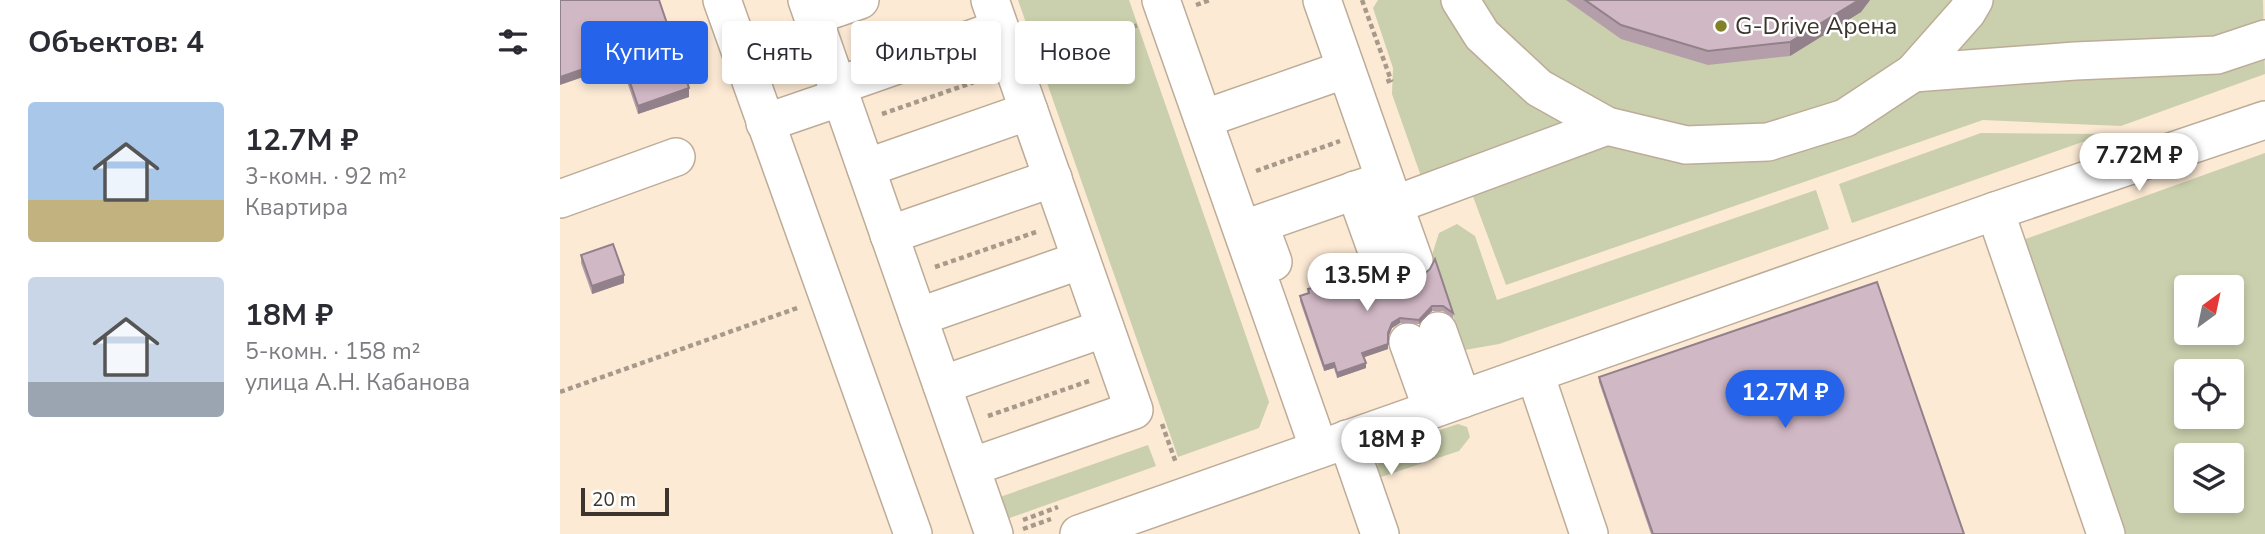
<!DOCTYPE html>
<html lang="ru">
<meta charset="utf-8">
<style>
:root{--surface:#fff;--page:#f7f7f7;--text:#2b2b33;--muted:#7c7c81;--accent:#2563eb}
body{margin:0;font-family:"Nunito Sans",sans-serif;background:var(--page);color:var(--text);height:100vh;display:flex;flex-direction:column;font-size:26px;white-space:nowrap}
*{box-sizing:border-box;margin:0}
p{font-size:23px;color:var(--muted)}
.icon{flex:none;width:38px;height:38px;fill:none;stroke:currentColor;stroke-width:2;stroke-linecap:round;stroke-linejoin:round}
.map{position:relative;flex:1;overflow:hidden}
.panel{display:flex;flex-direction:column;background:var(--surface);width:560px}
.panel>*{flex:none}
.hud{position:absolute;left:21px;top:21px;width:665px;height:63px;display:flex;gap:14px}
.needle{width:46px;rotate:33deg}
.buttons{position:absolute;left:1614px;top:275px;display:grid;gap:14px}
.buttons a{display:grid;place-items:center;width:70px;height:70px;border-radius:7px;background:var(--surface);box-shadow:0 4px 10px #0003;font-size:35px}
.scale{position:absolute;left:21px;bottom:18px;width:88px;box-sizing:border-box;padding-left:7px;border:4px solid #3c352d;border-top:0;font-size:19px;line-height:24px;white-space:nowrap;color:#3c352d;-webkit-text-stroke:5px #fff;paint-order:stroke}
.price{position:absolute;translate:-50% -60px;padding:0 16px;border-radius:24px;background:#fff;color:#222;font-size:23px;line-height:46px;filter:drop-shadow(0 2px 4px #0008)}
.price::after{content:'';position:absolute;left:50%;top:42px;width:21px;height:16px;margin-left:-10px;background:inherit;clip-path:polygon(0 0,100% 0,50% 100%)}
.price.current{background:var(--accent);color:#fff}
ul{padding:0;list-style:none}
li{display:flex;align-items:center;gap:21px;height:175px;padding:0 28px}
li span{display:grid;place-items:center;flex:none;width:196px;height:140px;border-radius:7px;color:#555}
li>.icon{margin-inline-start:auto}
span .icon{width:84px;height:84px;fill:#fffc;stroke-width:1}
li b{font-size:30px}
h2{display:flex;justify-content:space-between;align-items:center;height:84px;padding:0 28px;font-size:30px}
.pill{padding:0 24px;border-radius:7px;background:var(--surface);box-shadow:0 4px 10px #0003;font-size:24px;line-height:63px}
.pill.current{background:var(--accent);color:#fff}
main{display:flex;flex:1;min-height:0}
.map>svg:first-child{display:block}
.green{fill:#cacfad;fill-rule:evenodd}
.lines{fill:none;stroke-linecap:round;stroke-linejoin:round}
.minor-casing{stroke:#bdac98;stroke-width:40}
.path{stroke:#a79a8a;stroke-width:4.5;stroke-dasharray:5 3.5;stroke-linecap:butt}
.minor{stroke:#fff;stroke-width:37}
.wall{fill:#b49ea9}
.shaded-wall{fill:#92818a}
.building{fill:#d1b8c5;stroke:#92818a;stroke-width:2}
.poi-dot{fill:#81812a;stroke:#fff;stroke-width:2.5}
.labels{text-anchor:middle;stroke-width:5;stroke-linejoin:round;paint-order:stroke}
.poi-label{font-size:24px;fill:#3c352d;stroke:#fff;text-anchor:start}
</style>
<main>
<section class="panel">
<h2>Объектов: 4<svg class="icon" aria-label="filters" viewBox="0 0 24 24"><path d="M4 7h16M4 17h16"/><circle cx="9" cy="7" r="2"/><circle cx="15" cy="17" r="2"/></svg></h2>
<ul>
<li><span style="background:linear-gradient(#a9c7e8 70%,#c2b280 0)"><svg class="icon" aria-label="home" viewBox="0 0 24 24"><path d="M3 11l9-7 9 7M6 9v11h12V9"/></svg></span><div><b>12.7M ₽</b><p>3-комн. · 92 m²</p><p>Квартира</p></div></li>
<li><span style="background:linear-gradient(#c9d6e8 75%,#9aa5b1 0)"><svg class="icon" aria-label="home" viewBox="0 0 24 24"><path d="M3 11l9-7 9 7M6 9v11h12V9"/></svg></span><div><b>18M ₽</b><p>5-комн. · 158 m²</p><p>улица А.Н. Кабанова</p></div></li>
</ul>
</section>
<div class="map">
<svg width="1705" height="534" viewBox="0 0 1705 534">
<rect width="100%" height="100%" fill="#fcead5"/>
<!-- green -->
<g class="green">
<polygon points="458,0 569,0 709,402 699,428 618,457"/>
<polygon points="818,0 1703,0 1705,74 1561,126 1423,120 946,285 902,167 863,182 832,94 833,68 813,8"/>
<polygon points="1421,133 1545,134 1292,223 1279,184"/>
<path d="M1705 153V534H1561L1463 240ZM1626 287H1671V332H1626ZM1626 371H1671V416H1626ZM1626 455H1671V500H1626Z"/>
<polygon points="1256,190 1269,229 939,344 899,351 896,325 872,255 879,233 897,224 915,236 937,300"/>
<polygon points="898,424 907,427 910,437 899,451 818,478 818,457 825,448"/>
<polygon points="588,445 596,466 444,520 437,498"/>
</g>
<g class="lines">
<defs>
<g id="minor">
<polyline points="162,0 353,534"/>
<polyline points="247,0 434,534"/>
<polyline points="601,0 759,449"/>
<polyline points="762,0 834,205 1047,126"/>
<polyline points="900,0 922,35 979,88 1047,126 1126,145 1208,142 1285,118 1353,73 1407,12 1414,0"/>
<polyline points="253,16 300,0"/>
<polyline points="1353,73 1515,61 1657,55 1705,39"/>
<polyline points="277,86 440,29"/>
<polyline points="643,119 786,69"/>
<polyline points="205,123 281,97"/>
<polyline points="306,168 469,111"/>
<polyline points="795,190 824,271"/>
<polyline points="0,199 116,157"/>
<polyline points="834,205 854,261"/>
<polyline points="1435,211 1546,534"/>
<polyline points="329,235 493,178"/>
<polyline points="713,262 699,224 825,180"/>
<polyline points="358,317 521,260"/>
<polyline points="878,331 902,399"/>
<polyline points="848,342 872,409"/>
<polyline points="975,374 1029,534"/>
<polyline points="382,385 545,328"/>
<polyline points="787,439 820,534"/>
<polyline points="411,467 574,410 430,0"/>
<polyline points="519,534 1435,211 1705,120"/>
</g>
</defs>
<!-- minor casing -->
<use href="#minor" class="minor-casing"/>
<!-- path -->
<g class="path">
<polyline points="802,0 831,80 826,82"/>
<polyline points="636,5 650,0"/>
<polyline points="484,58 578,25"/>
<polyline points="322,114 423,79"/>
<polyline points="696,171 780,141"/>
<polyline points="375,267 476,232"/>
<polyline points="0,392 240,307"/>
<polyline points="428,416 529,381"/>
<polyline points="602,424 616,463"/>
<polyline points="463,520 498,507"/>
<polyline points="463,529 491,519"/>
</g>
<!-- minor -->
<use href="#minor" class="minor"/>
</g>
<!-- wall -->
<g class="wall">
<polygon points="0,0 129,97 78,114 61,64"/>
<polygon points="1006,0 1310,0 1301,12 1230,56 1148,65 1061,39"/>
<polygon points="21,255 64,283 32,294 21,263"/>
<polygon points="843,274 893,313 893,318 883,311 872,311 859,324 840,323 832,328 828,337 828,349 804,357 806,368 777,378 774,368 764,371 740,301 740,296 748,293 748,289 811,283 821,287 830,286"/>
<polygon points="1039,377 1404,534 1091,534 1039,382"/>
</g>
<!-- shaded-wall -->
<g class="shaded-wall">
<polygon points="1299,0 1310,0 1301,12 1230,56 1230,42"/>
<polygon points="61,56 61,64 0,85 0,77"/>
<polygon points="129,88 129,97 78,114 78,106"/>
<polygon points="64,275 64,283 32,294 32,286"/>
<polygon points="872,306 872,311 859,324 859,320"/>
<polygon points="840,318 840,323 832,328 828,338 828,333 832,323"/>
<polygon points="828,344 828,349 802,358 802,353"/>
<polygon points="774,363 774,368 764,371 764,366"/>
<polygon points="806,363 806,368 777,378 777,373"/>
</g>
<!-- building -->
<g class="building">
<polygon points="0,0 99,0 129,88 78,106 61,56 0,77"/>
<polygon points="1025,0 1299,0 1230,42 1148,51 1061,25"/>
<polygon points="53,244 64,275 32,286 21,255"/>
<polygon points="875,259 893,313 883,306 872,306 859,320 840,318 832,323 828,333 828,344 802,353 806,363 777,373 774,363 764,366 740,296 749,293 748,289 804,274 811,283 821,287 830,286 843,274 862,276 870,269"/>
<polygon points="1317,282 1404,534 1093,534 1039,377"/>
</g>
<!-- markers -->
<circle class="poi-dot" cx="1161" cy="26" r="7"/>
<g class="labels">
<!-- poi labels -->
<g class="poi-label">
<text x="1175" y="34">G-Drive Арена</text>
</g>
</g>
</svg>
<div class="buttons">
<a><svg class="needle" viewBox="-14 -14 28 28"><path d="M0-13l5 13h-10z" fill="#e53935"/><path d="M0 13l5-13h-10z" fill="#7c7c81"/></svg></a>
<a><svg class="icon" aria-label="locate" viewBox="0 0 24 24"><circle cx="12" cy="12" r="6"/><path d="M12 2v4M12 18v4M2 12h4M18 12h4"/></svg></a>
<a><svg class="icon" aria-label="layers" viewBox="0 0 24 24"><path d="M12 4l9 5-9 5-9-5zM3 14l9 5 9-5"/></svg></a>
</div>
<div class="scale">20 m</div>
<b class="price" style="left:1579px;top:193px">7.72M ₽</b>
<b class="price" style="left:807px;top:313px">13.5M ₽</b>
<b class="price current" style="left:1225px;top:430px">12.7M ₽</b>
<b class="price" style="left:831px;top:477px">18M ₽</b>
<div class="hud">
<a class="pill current">Купить</a>
<a class="pill">Снять</a>
<a class="pill">Фильтры</a>
<a class="pill">Новое</a>
</div>
</div>
</main>
